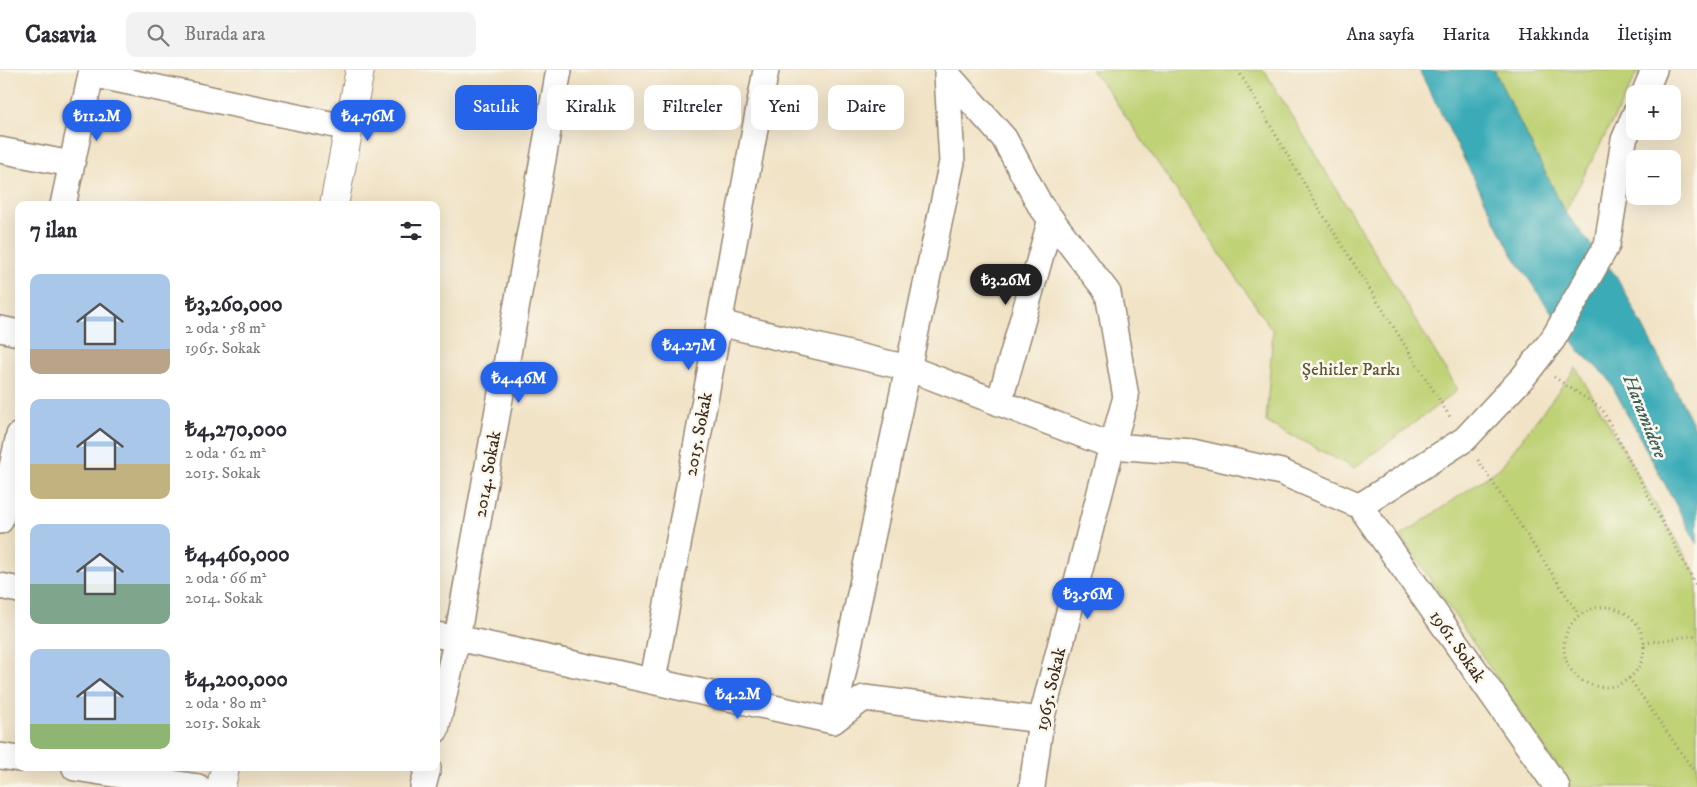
<!DOCTYPE html>
<html lang="tr">
<meta charset="utf-8">
<style>
:root{--surface:#fff;--page:#f2f2f3;--text:#2b2b33;--muted:#7c7c81;--line:#e1e1e2;--accent:#2563eb}
body{margin:0;font-family:"IM FELL DW Pica",serif;background:var(--page);color:var(--text);height:100vh;display:flex;flex-direction:column;font-size:19px;white-space:nowrap}
*{box-sizing:border-box;margin:0}
p{font-size:16px;color:var(--muted)}
.icon{flex:none;width:28px;height:28px;fill:none;stroke:currentColor;stroke-width:2;stroke-linecap:round;stroke-linejoin:round}
.map{position:relative;flex:1;overflow:hidden}
.panel{position:absolute;left:15px;top:131px;width:425px;height:570px;display:flex;flex-direction:column;background:var(--surface);border-radius:10px;box-shadow:0 5px 20px #0002}
.panel>*{flex:none}
.banner{position:absolute;left:455px;top:15px;width:475px;height:45px;display:flex;gap:10px}
.tools{position:absolute;left:1626px;top:15px;display:grid;gap:10px}
.tools a{display:grid;place-items:center;width:55px;height:55px;border-radius:10px;background:var(--surface);box-shadow:0 5px 20px #0002;font-size:25px}
.price{position:absolute;translate:-50% -42px;padding:0 11px;border-radius:18px;background:var(--accent);color:#fff;font-size:16px;line-height:32px;filter:drop-shadow(0 1px 2px #0008)}
.price::after{content:'';position:absolute;left:50%;top:30px;width:15px;height:11px;margin-left:-8px;background:inherit;clip-path:polygon(0 0,100% 0,50% 100%)}
.price.selected{background:#222;color:#fff}
ul{padding:0;list-style:none}
li{display:flex;align-items:center;gap:15px;height:125px;padding:0 15px}
li span{display:grid;place-items:center;flex:none;width:140px;height:100px;border-radius:10px;color:#555}
li>.icon{margin-inline-start:auto}
span .icon{width:60px;height:60px;fill:#fffc;stroke-width:1}
li b{font-size:21px}
h2{display:flex;justify-content:space-between;align-items:center;height:60px;padding:0 15px;font-size:21px}
.pill{padding:0 18px;border-radius:10px;background:var(--surface);box-shadow:0 5px 20px #0002;font-size:18px;line-height:45px}
.pill.selected{background:var(--accent);color:#fff}
header{display:flex;align-items:center;gap:30px;box-sizing:border-box;height:70px;padding:0 25px;background:var(--surface);border-bottom:1px solid var(--line)}
header strong{font-size:24px}
nav{display:flex;gap:28px;margin-inline-start:auto;font-size:18px}
.search{width:350px;height:45px;background:var(--page);display:flex;align-items:center;gap:12px;box-sizing:border-box;padding:0 18px;border-radius:10px;color:var(--muted);font-size:19px}
.map>svg:first-child{display:block}
.green{fill:#bfd276;stroke:#7d7e4a}
.water{fill:#3bacb7;stroke:#3b6b6a}
.lines{fill:none;stroke-linecap:round;stroke-linejoin:round}
.street-casing{stroke:#968672;stroke-width:28}
.secondary-casing{stroke:#968672;stroke-width:30}
.path{stroke:#968672;stroke-width:3;stroke-dasharray:1 4;stroke-linecap:butt}
.street{stroke:#fff;stroke-width:25}
.secondary{stroke:#fff;stroke-width:28}
.labels{text-anchor:middle;stroke-width:5;stroke-linejoin:round;paint-order:stroke}
.park-label{font-size:18px;fill:#5c5434;stroke:#fbf7ec}
.street-label{font-size:18px;fill:#3b2a1e;stroke:#fbf7ec}
.water-label{font-size:19px;font-style:italic;fill:#3b5e5b;stroke:#fbf7ec}
</style>
<header>
<strong>Casavia</strong>
<div class="search"><svg class="icon" aria-label="search" viewBox="0 0 24 24"><circle cx="10" cy="10" r="6"/><path d="M15 15l6 6"/></svg>Burada ara</div>
<nav><a>Ana sayfa</a><a>Harita</a><a>Hakkında</a><a>İletişim</a></nav>
</header>
<div class="map">
<svg width="1697" height="717" viewBox="0 0 1697 717">
<rect width="100%" height="100%" fill="#fbf7ec"/>
<filter id="ink" filterUnits="userSpaceOnUse"><feTurbulence type="fractalNoise" baseFrequency=".02" numOctaves="2"/><feDisplacementMap in="SourceGraphic" scale="10" xChannelSelector="R" yChannelSelector="G"/><feConvolveMatrix kernelMatrix="1 2 1 2 8 2 1 2 1" color-interpolation-filters="sRGB"/></filter>
<filter id="wash" filterUnits="userSpaceOnUse"><feTurbulence type="fractalNoise" baseFrequency=".0096" numOctaves="4" result="noise"/><feDisplacementMap in="SourceGraphic" scale="20" xChannelSelector="R" yChannelSelector="G"/><feGaussianBlur stdDeviation="1.12" result="paint"/><feColorMatrix in="noise" values="0 0 0 0 0 0 0 0 0 0 0 0 0 0 0 0 0 1.4 0 .05"/><feComposite in="paint" operator="in"/></filter>
<g filter="url(#wash)">
<rect width="100%" height="100%" fill="#f1e3c6"/>
<!-- green -->
<g class="green">
<polygon points="1091,0 1264,0 1458,320 1354,398 1266,352 1273,261 1109,22"/>
<polygon points="1494,0 1639,0 1565,142"/>
<polygon points="1576,298 1697,506 1697,717 1571,717 1401,466 1500,398"/>
</g>
<!-- water -->
<polygon class="water" points="1419,0 1494,0 1565,142 1617,207 1697,361 1697,474 1608,308 1581,283 1542,229 1512,184"/>
</g>
<g filter="url(#ink)">
<g class="lines">
<defs>
<g id="street">
<polyline points="91,4 349,58"/>
<polyline points="1644,24 1654,0"/>
<polyline points="0,80 71,94"/>
<polyline points="63,135 92,0"/>
<polyline points="719,253 908,298 1112,376 1041,650 1032,717"/>
<polyline points="0,259 19,263"/>
<polyline points="999,333 1051,149"/>
<polyline points="1360,436 1557,717"/>
<polyline points="0,451 19,365"/>
<polyline points="0,516 19,520"/>
<polyline points="436,565 457,568 833,651 864,628 1041,650"/>
<polyline points="653,610 766,0"/>
<polyline points="833,651 952,92 947,4 1004,68 1040,135 1108,223 1126,327 1112,376 1192,382 1281,402 1360,436 1465,369 1524,306 1553,269 1607,175 1624,70 1635,44"/>
<polyline points="436,660 457,568 559,0"/>
<polyline points="0,686 19,689"/>
<polyline points="75,698 198,717"/>
<polyline points="423,717 428,698"/>
</g>
<g id="secondary">
<polyline points="334,135 360,0"/>
<polyline points="221,717 225,698"/>
</g>
</defs>
<!-- street casing -->
<use href="#street" class="street-casing"/>
<!-- secondary casing -->
<use href="#secondary" class="secondary-casing"/>
<!-- path -->
<g class="path">
<polyline points="1238,0 1315,132 1450,347"/>
<polyline points="1554,307 1602,339 1697,517"/>
<polyline points="1478,390 1579,545"/>
<circle cx="1604" cy="577" r="40"/>
<polyline points="1644,573 1697,565"/>
<polyline points="1629,608 1697,705"/>
</g>
<!-- street -->
<use href="#street" class="street"/>
<!-- secondary -->
<use href="#secondary" class="secondary"/>
</g>
</g>
<g class="labels">
<!-- park labels -->
<g class="park-label">
<text x="1351" y="305">Şehitler Parkı</text>
</g>
<!-- street labels -->
<g class="street-label">
<text transform="translate(698 364) rotate(-79)" y="6">2015. Sokak</text>
<text transform="translate(487 404) rotate(-80)" y="6">2014. Sokak</text>
<text transform="translate(1458 576) rotate(55)" y="6">1961. Sokak</text>
<text transform="translate(1050 619) rotate(-77)" y="6">1965. Sokak</text>
</g>
<!-- water labels -->
<g class="water-label">
<text transform="translate(1646 346) rotate(68)" y="7">Haramidere</text>
</g>
</g>
</svg>
<div class="tools">
<a>+</a>
<a>−</a>
</div>
<b class="price" style="left:97px;top:72px">₺11.2M</b>
<b class="price" style="left:368px;top:72px">₺4.76M</b>
<b class="price selected" style="left:1006px;top:236px">₺3.26M</b>
<b class="price" style="left:689px;top:301px">₺4.27M</b>
<b class="price" style="left:519px;top:334px">₺4.46M</b>
<b class="price" style="left:1088px;top:550px">₺3.56M</b>
<b class="price" style="left:738px;top:650px">₺4.2M</b>
<div class="banner">
<a class="pill selected">Satılık</a>
<a class="pill">Kiralık</a>
<a class="pill">Filtreler</a>
<a class="pill">Yeni</a>
<a class="pill">Daire</a>
</div>
<section class="panel">
<h2>7 ilan<svg class="icon" aria-label="filters" viewBox="0 0 24 24"><path d="M4 7h16M4 17h16"/><circle cx="9" cy="7" r="2"/><circle cx="15" cy="17" r="2"/></svg></h2>
<ul>
<li><span style="background:linear-gradient(#a9c7e8 75%,#b9a48a 0)"><svg class="icon" aria-label="home" viewBox="0 0 24 24"><path d="M3 11l9-7 9 7M6 9v11h12V9"/></svg></span><div><b>₺3,260,000</b><p>2 oda · 58 m²</p><p>1965. Sokak</p></div></li>
<li><span style="background:linear-gradient(#a9c7e8 65%,#c2b280 0)"><svg class="icon" aria-label="home" viewBox="0 0 24 24"><path d="M3 11l9-7 9 7M6 9v11h12V9"/></svg></span><div><b>₺4,270,000</b><p>2 oda · 62 m²</p><p>2015. Sokak</p></div></li>
<li><span style="background:linear-gradient(#a9c7e8 60%,#7fa58c 0)"><svg class="icon" aria-label="home" viewBox="0 0 24 24"><path d="M3 11l9-7 9 7M6 9v11h12V9"/></svg></span><div><b>₺4,460,000</b><p>2 oda · 66 m²</p><p>2014. Sokak</p></div></li>
<li><span style="background:linear-gradient(#a9c7e8 75%,#8fb573 0)"><svg class="icon" aria-label="home" viewBox="0 0 24 24"><path d="M3 11l9-7 9 7M6 9v11h12V9"/></svg></span><div><b>₺4,200,000</b><p>2 oda · 80 m²</p><p>2015. Sokak</p></div></li>
</ul>
</section>
</div>
